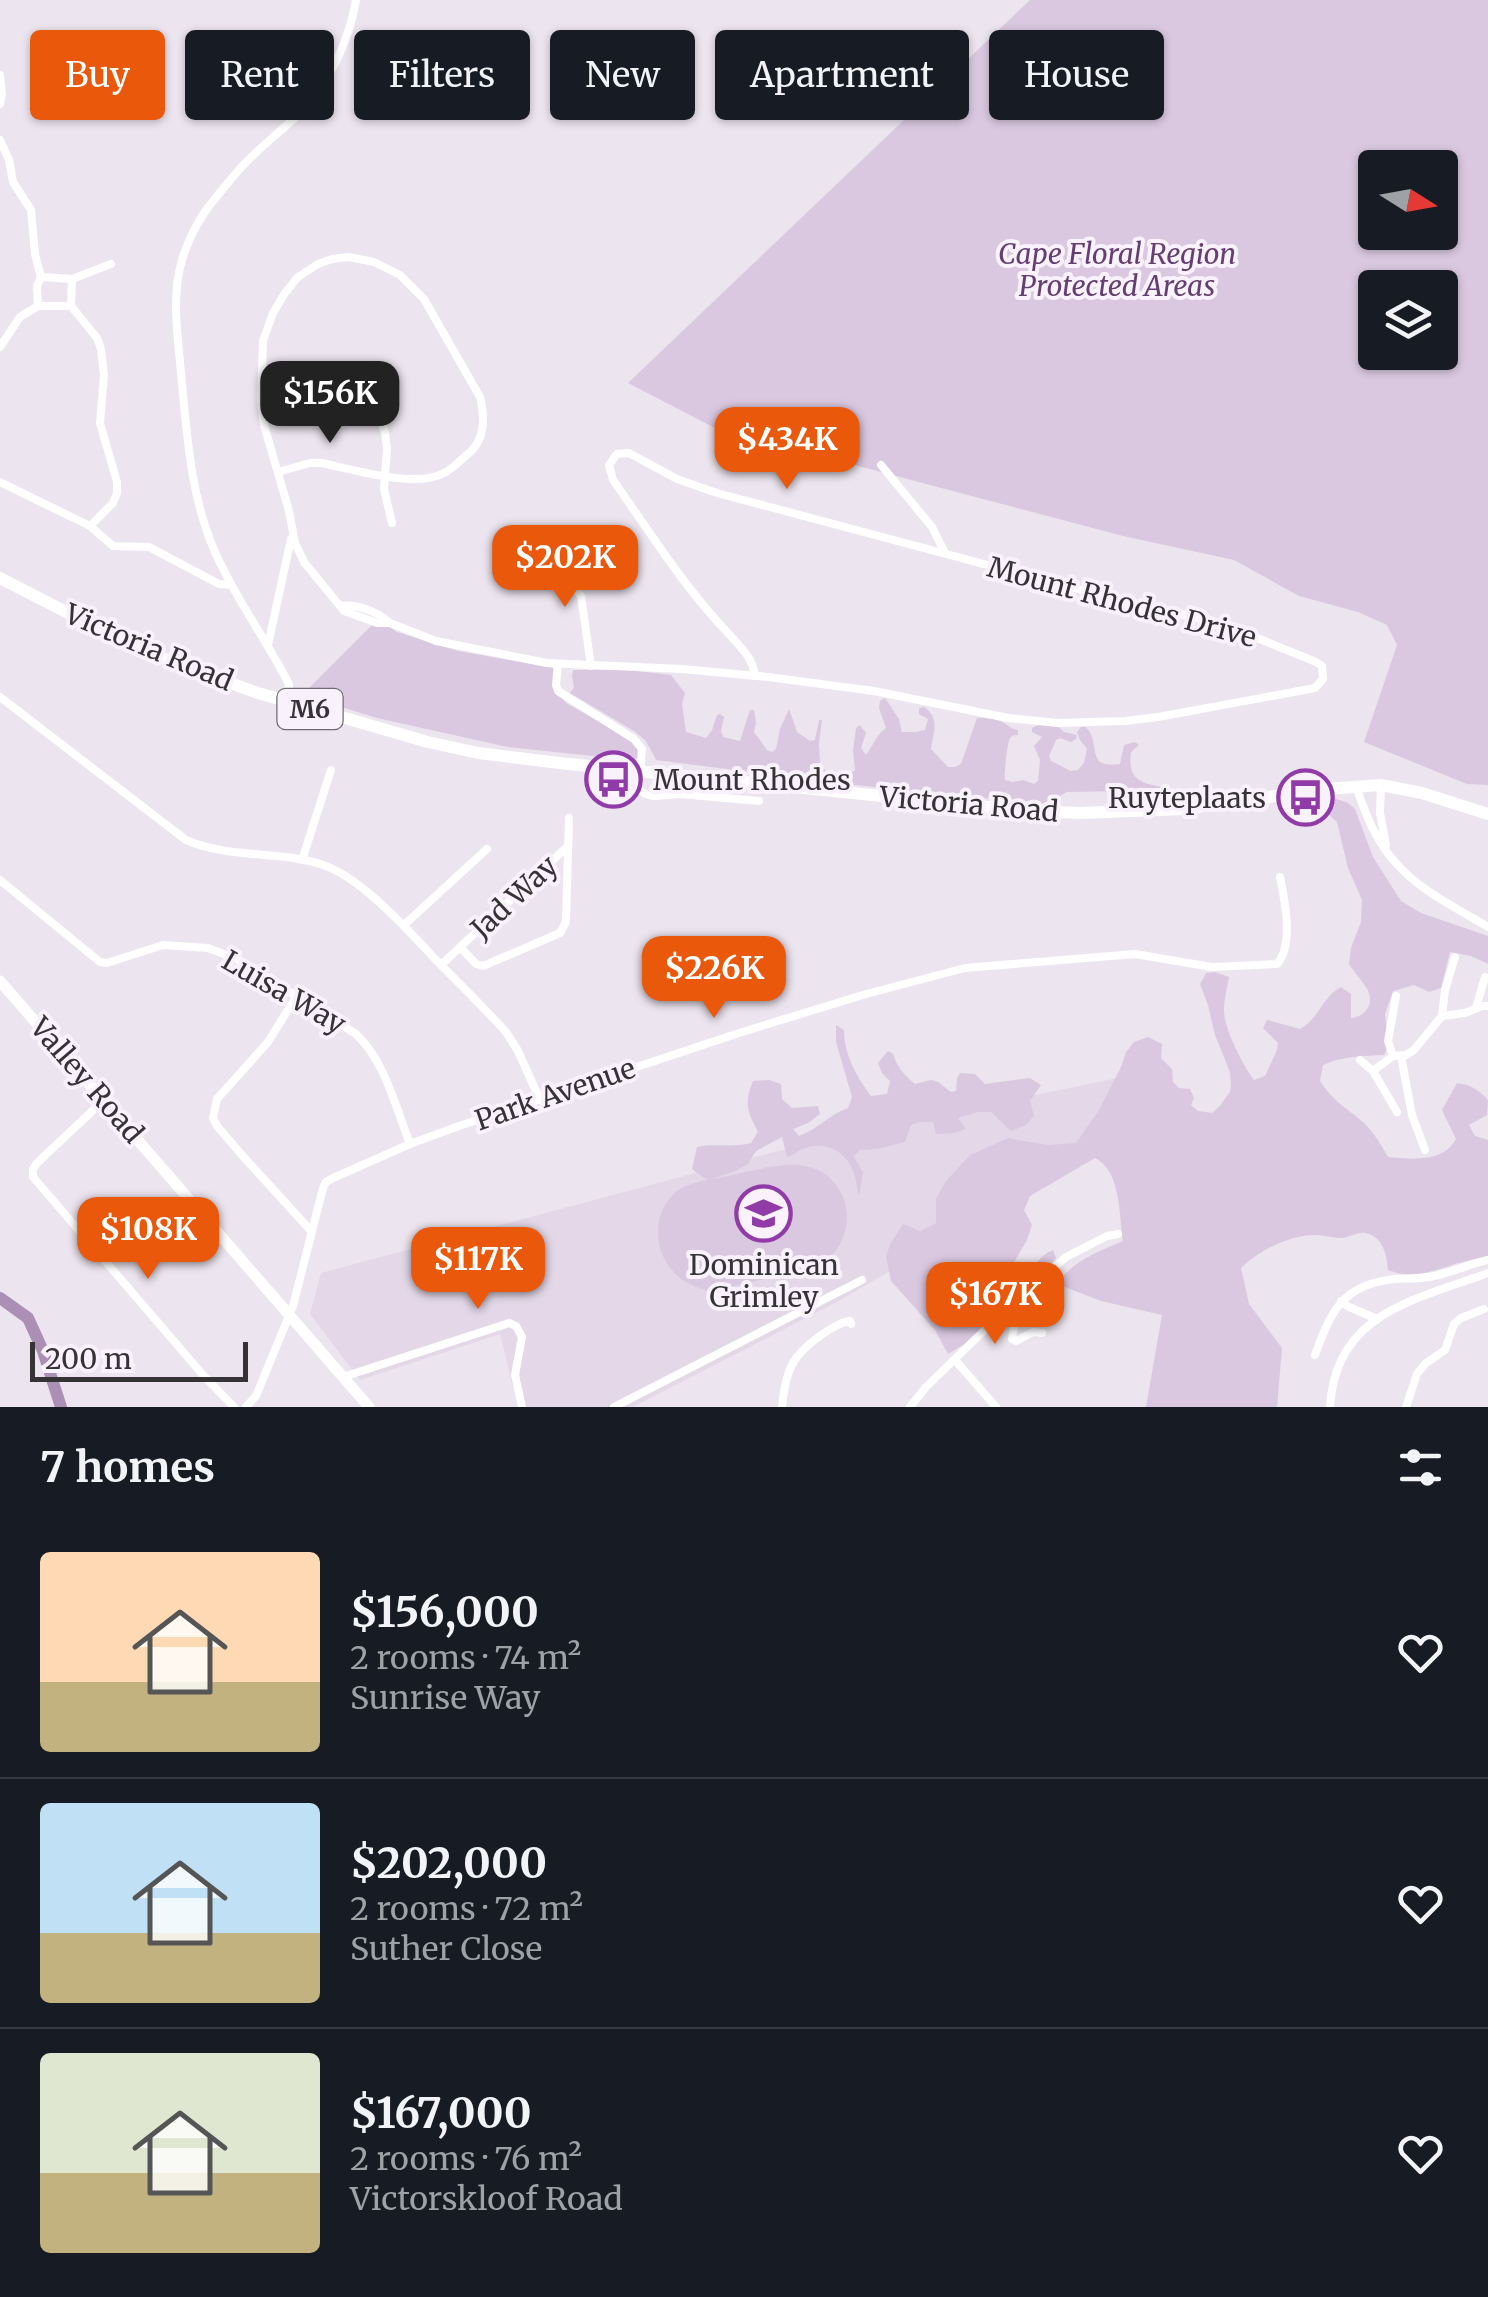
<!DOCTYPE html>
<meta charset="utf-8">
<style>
:root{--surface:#171b24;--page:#20242c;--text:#f1f3f6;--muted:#9ea1a6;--line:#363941;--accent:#ea580c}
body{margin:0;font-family:Merriweather,serif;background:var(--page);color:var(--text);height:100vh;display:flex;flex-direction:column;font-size:38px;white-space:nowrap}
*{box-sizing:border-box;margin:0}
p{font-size:32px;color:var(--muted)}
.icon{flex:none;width:55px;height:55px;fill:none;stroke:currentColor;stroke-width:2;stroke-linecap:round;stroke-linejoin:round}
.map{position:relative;height:1407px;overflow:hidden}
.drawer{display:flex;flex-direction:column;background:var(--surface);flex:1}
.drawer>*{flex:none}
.top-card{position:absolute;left:30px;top:30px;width:1430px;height:90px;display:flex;gap:20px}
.needle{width:65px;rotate:101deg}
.tools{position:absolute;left:1358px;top:150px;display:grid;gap:20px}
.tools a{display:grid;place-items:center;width:100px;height:100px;border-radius:10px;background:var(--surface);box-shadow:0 2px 8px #0004;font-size:50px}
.scale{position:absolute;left:30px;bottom:25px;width:218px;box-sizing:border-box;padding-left:10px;border:5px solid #363337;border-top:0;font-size:28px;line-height:35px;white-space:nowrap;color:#363337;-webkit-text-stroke:8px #f9f1fc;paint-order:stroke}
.price{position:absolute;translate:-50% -85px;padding:0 22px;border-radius:20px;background:var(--accent);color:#fff;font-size:32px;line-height:65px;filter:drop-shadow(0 2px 5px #0008)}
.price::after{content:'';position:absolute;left:50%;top:60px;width:30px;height:22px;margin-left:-15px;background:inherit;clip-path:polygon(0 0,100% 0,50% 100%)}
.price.on{background:#222;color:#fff}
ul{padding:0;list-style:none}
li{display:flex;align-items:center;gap:30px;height:250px;padding:0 40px}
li+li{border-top:2px solid var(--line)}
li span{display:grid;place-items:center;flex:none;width:280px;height:200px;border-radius:10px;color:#555}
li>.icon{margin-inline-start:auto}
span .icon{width:120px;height:120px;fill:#fffc;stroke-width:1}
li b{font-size:42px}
h2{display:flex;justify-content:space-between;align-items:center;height:120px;padding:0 40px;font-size:42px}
.chip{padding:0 35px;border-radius:10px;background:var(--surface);box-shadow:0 2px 8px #0004;font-size:35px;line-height:90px}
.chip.on{background:var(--accent);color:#fff}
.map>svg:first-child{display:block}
.built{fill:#e4d8e8}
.green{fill:#dac8e0;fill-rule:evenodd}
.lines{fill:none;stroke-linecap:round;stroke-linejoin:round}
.river{stroke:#ac8fb5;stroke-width:12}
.street{stroke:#fff;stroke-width:8}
.secondary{stroke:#fff;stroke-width:11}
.primary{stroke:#fff;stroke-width:12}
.labels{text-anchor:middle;stroke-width:8;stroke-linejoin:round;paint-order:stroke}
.shield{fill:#f9f1fc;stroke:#706c72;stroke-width:2.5}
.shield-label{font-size:25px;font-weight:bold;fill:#363337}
.park-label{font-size:28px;font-style:italic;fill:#663f72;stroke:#f9f1fc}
.street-label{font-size:28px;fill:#363337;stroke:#f9f1fc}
.poi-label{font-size:28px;fill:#363337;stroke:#f9f1fc;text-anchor:start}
</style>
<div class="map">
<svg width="1488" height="1407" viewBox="0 0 1488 1407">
<rect width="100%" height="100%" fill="#ece4ee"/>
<!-- built -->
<polygon class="built" points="1142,1073 1088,1155 837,1302 633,1407 518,1407 500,1334 360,1380 310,1314 321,1273 827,1138"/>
<!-- green -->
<g class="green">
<path d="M1030 0H1488V785L1467 784 1364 742 1397 645 1387 625 1358 612 1299 596 1234 560 1123 536 715 428 628 383ZM1375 168H1440V232H1375ZM1375 288H1440V352H1375Z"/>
<polygon points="378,619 397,632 458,651 553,668 554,689 566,703 630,739 639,748 638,758 630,760 508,747 377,718 309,697 304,693"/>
<path d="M573 670H628L671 675 685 693 682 704 686 732 706 738 712 730 717 715 720 714 724 717 721 731 723 737 740 741 750 710H754L756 723 754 732 767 750 772 752 776 749 780 729 789 709 797 732 810 741 815 740 819 720H822L819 743 820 765 826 771 849 774 855 770 853 750 856 728 860 725 866 733 861 748 866 755 880 733 886 728 879 708 880 701 885 698 899 719 902 732H916L925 730 928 719 919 714V708L924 707C941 719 933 732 931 749L948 767H955L961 764 977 718C985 718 995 718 1002 722 1009 725 1010 729 1018 730V735C1016 735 1013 735 1011 737 1007 740 1004 774 1005 780L1012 782 1023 780 1034 784 1038 781 1040 760 1034 746 1042 737 1032 732V728C1042 722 1056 722 1064 732L1077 735 1076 739 1071 742 1060 738 1056 740 1049 756 1051 761 1071 771 1078 770 1084 763 1087 749 1080 740 1077 732 1081 727H1086C1102 744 1084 769 1120 764L1124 745 1135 742 1139 745 1131 752C1126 790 1153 781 1177 792L1158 796 1130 791 1067 792 1044 804 836 783 656 760 646 741 634 731 570 693 574 687 572 676Z"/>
<path d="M1328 796 1348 803 1355 809 1373 857 1401 901 1421 913 1488 936V964L1471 956 1450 952 1441 988 1429 992 1414 985 1393 991 1385 1014 1388 1046 1384 1055C1362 1056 1343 1056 1323 1065L1320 1081C1333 1101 1345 1107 1363 1122 1374 1132 1381 1145 1388 1157 1412 1159 1443 1163 1456 1139L1442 1110 1457 1083C1471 1085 1479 1090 1488 1100L1487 1115 1469 1125 1475 1136 1488 1140V1256C1474 1259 1460 1262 1446 1267 1426 1273 1410 1279 1388 1270 1387 1255 1383 1236 1365 1233 1358 1232 1350 1237 1342 1238 1335 1238 1327 1236 1319 1235 1291 1234 1261 1249 1241 1268L1249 1304 1282 1348 1277 1407H1146L1162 1315 1101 1301 1057 1284C1072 1261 1098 1252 1123 1241 1119 1214 1121 1171 1095 1158L1030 1196 1024 1210 1032 1225 1027 1240 1009 1271 966 1327C973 1322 976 1315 983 1309 993 1299 1007 1294 1018 1285 1030 1274 1037 1256 1053 1250L1056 1258C1026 1294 989 1332 948 1354L935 1330 891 1281 886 1257 890 1244 903 1224 920 1231 936 1223V1199L946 1181 970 1155 1008 1138 1048 1145 1076 1143 1099 1110 1121 1067 1126 1052 1134 1042 1148 1037 1162 1044 1161 1058 1172 1069 1173 1082 1179 1088 1190 1089 1194 1098 1191 1105 1198 1111 1212 1113 1219 1107 1230 1092 1231 1085 1230 1072 1215 1035 1208 1005 1200 984 1206 973 1215 972 1229 977C1227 988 1224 1000 1224 1011 1224 1029 1243 1065 1254 1080L1265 1076 1277 1050 1278 1043 1263 1028 1267 1020 1300 1029C1319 1019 1322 997 1341 987L1351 994V1018C1368 1017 1376 1000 1365 986 1360 978 1354 972 1349 964L1351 948 1361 922 1362 900 1348 868 1337 822 1328 814 1322 803Z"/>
<path d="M836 1025 844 1030C844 1055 857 1077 871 1096L887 1094 890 1081 882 1073 878 1063 888 1051 893 1054C897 1067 904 1075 915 1084L931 1080 938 1082 951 1092 956 1091 957 1078 960 1073 975 1074 985 1084 1030 1078 1041 1085 1030 1101 1034 1116 1026 1125 1011 1131 991 1112H978L958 1118 966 1129 954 1133 936 1134 933 1122H919L911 1125 905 1142 878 1149 860 1150 854 1156 863 1173 859 1196C857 1191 857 1186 856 1181 852 1158 833 1141 809 1147 801 1148 795 1155 787 1157L782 1137 756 1151 748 1164 738 1170 712 1179C755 1173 819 1142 843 1197 849 1211 848 1228 841 1242 839 1247 832 1256 827 1260 816 1268 723 1290 708 1290 702 1290 691 1285 686 1282 654 1264 647 1214 678 1190 685 1185 698 1182 707 1180L692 1169 697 1147C716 1143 732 1148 751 1143L758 1132C747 1111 744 1103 753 1081L769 1080 781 1084 782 1099 792 1108 818 1106 820 1114 808 1123 793 1129 799 1136C817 1130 830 1114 848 1108L852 1097 836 1042Z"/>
</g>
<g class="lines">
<!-- river -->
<polyline class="river" points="0,1298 28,1318 43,1351 61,1407"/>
<!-- street -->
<g class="street">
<polyline points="0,75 2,94 0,104"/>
<polyline points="0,140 9,160 13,182 31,210 35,254 41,277"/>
<polyline points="72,279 71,306 97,338 101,349 104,375 100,423 117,482 117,493 113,503 90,526"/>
<polyline points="38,306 71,306"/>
<polyline points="0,347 20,317 38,306 37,286 41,277 72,279 111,264"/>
<polyline points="375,399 385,433 387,449 384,489 392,523"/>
<polyline points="881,465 932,527 945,553"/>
<path d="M278 472 310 463H321C353 469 415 489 444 473 453 469 460 460 468 454 486 439 485 417 480 397L424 299 400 275 374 262 349 257 332 259 318 264 298 277 285 293 273 313 263 341 261 401 264 425 289 511 295 543 304 562 344 611 377 623H390L436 641 547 663 682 669 768 677 874 691 1008 718 1058 723 1125 721 1158 717 1315 688 1323 679 1322 666 1316 662 1223 624 1108 597 717 493 677 479 629 453 617 454 609 465 613 480C650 532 681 583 726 631 738 644 753 657 755 676"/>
<polyline points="0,482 90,526 113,546 149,547 219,584 231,585"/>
<polyline points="543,551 581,596 591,666"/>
<path d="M341 606C356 603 378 612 390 623"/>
<polyline points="268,645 291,539"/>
<polyline points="558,664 556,685 558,691 634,739 642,749 639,785 639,789 645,794 654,796 680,794 759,801"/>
<path d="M0 697 186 840C229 859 279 850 323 865 363 878 412 935 441 965 463 987 485 1009 506 1032L518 1051 540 1100"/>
<path d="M288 701 289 684C266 639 235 598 215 552 190 495 187 434 181 373 178 337 171 296 182 260 195 219 211 203 238 171 256 150 279 133 299 114 329 84 349 41 356 0"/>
<polyline points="1381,785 1380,813 1386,845"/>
<path d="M1356 786C1365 813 1376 842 1396 863 1420 891 1457 908 1488 927"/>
<polyline points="302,860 331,770"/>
<path d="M0 880 100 962 107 963 163 945 208 948 237 959 356 1034C385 1061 396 1108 410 1144"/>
<polyline points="404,925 487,849"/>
<polyline points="460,947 476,964 483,966 560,933 566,922 569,818"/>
<polyline points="441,965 567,847"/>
<polyline points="296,997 268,1042 217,1099 213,1118 217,1126 241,1154 312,1232"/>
<polyline points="1476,1008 1485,977"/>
<polyline points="1442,1016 1445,990 1455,957"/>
<polyline points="1393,1056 1388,1041 1396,996"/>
<polyline points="1401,1056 1412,1115 1425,1150"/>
<polyline points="1360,1060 1373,1071 1397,1112"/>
<polyline points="1373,1071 1393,1056 1406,1055 1414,1050 1442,1016 1465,1013 1482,1006 1488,1006"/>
<polyline points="104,1100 37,1163 33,1169 33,1177 203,1375 234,1407"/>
<polyline points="1018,1300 1012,1339 1016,1341 1033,1332 1042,1333"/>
<polyline points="1341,1301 1347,1306 1377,1319"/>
<path d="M1315 1355C1331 1311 1343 1284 1395 1279 1408 1278 1422 1279 1434 1276 1453 1272 1470 1264 1488 1260"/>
<polyline points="955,1360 996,1407"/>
<polyline points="343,1377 509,1323 516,1326 522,1337 515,1375 522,1407"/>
<path d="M246 1407 256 1396 293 1306 323 1188 326 1182 333 1178 410 1144 459 1126 739 1033 866 994 965 968 1135 954 1212 967 1277 964C1294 945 1285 901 1280 877"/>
<polyline points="614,1407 862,1280"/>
<path d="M782 1407C786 1366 794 1353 827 1331 836 1326 841 1322 850 1321L851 1324"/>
<polyline points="910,1407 926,1387 995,1320 1066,1257 1107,1236 1118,1234"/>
<path d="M1330 1407C1335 1313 1415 1300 1488 1273"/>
<polyline points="1406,1407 1417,1374 1425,1364 1445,1350 1454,1324 1461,1318 1484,1309"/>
</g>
<!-- secondary -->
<polyline class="secondary" points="0,981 369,1407"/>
<!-- primary -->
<polyline class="primary" points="0,578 115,637 162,658 258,693 428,742 478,753 559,763 1027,811 1081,813 1183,809 1326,789 1381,785 1422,793 1488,814"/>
</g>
<!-- icons -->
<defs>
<symbol id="bus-ring" viewBox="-11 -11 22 22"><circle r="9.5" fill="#f9f1fc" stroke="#913ba9" stroke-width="1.5"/><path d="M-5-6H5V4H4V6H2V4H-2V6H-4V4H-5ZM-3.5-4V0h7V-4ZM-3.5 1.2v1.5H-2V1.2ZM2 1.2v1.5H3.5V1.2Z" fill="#913ba9"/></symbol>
<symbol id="school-ring" viewBox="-11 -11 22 22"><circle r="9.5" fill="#f9f1fc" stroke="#913ba9" stroke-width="1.5"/><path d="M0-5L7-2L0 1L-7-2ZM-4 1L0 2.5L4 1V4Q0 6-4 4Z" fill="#913ba9"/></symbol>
</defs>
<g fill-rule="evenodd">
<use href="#bus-ring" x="582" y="748" width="63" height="63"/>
<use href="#bus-ring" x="1274" y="766" width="63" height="63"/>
<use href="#school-ring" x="732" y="1182" width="63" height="63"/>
</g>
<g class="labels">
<!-- shield labels -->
<rect class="shield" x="277.5" y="689" width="65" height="40" rx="8"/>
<g class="shield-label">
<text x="310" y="718">M6</text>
</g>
<!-- park labels -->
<g class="park-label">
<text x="1117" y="264">Cape Floral Region<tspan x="1117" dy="32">Protected Areas</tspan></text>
</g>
<!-- street labels -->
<g class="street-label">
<text transform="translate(1122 602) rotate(15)" y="10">Mount Rhodes Drive</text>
<text transform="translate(149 647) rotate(23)" y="10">Victoria Road</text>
<text transform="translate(969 804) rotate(5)" y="10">Victoria Road</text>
<text transform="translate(514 897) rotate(-43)" y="10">Jad Way</text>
<text transform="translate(284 992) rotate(30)" y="10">Luisa Way</text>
<text transform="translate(87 1080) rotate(49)" y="10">Valley Road</text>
<text transform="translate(555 1094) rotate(-19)" y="10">Park Avenue</text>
</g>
<!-- poi labels -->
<g class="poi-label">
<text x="653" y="790">Mount Rhodes</text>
<text x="1266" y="808" text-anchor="end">Ruyteplaats</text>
<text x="764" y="1275" text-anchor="middle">Dominican<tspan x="764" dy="32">Grimley</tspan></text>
</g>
</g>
</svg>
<div class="tools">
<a><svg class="needle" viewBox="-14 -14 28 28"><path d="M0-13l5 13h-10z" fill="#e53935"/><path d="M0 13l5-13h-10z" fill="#9ea1a6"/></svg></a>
<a><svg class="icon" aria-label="layers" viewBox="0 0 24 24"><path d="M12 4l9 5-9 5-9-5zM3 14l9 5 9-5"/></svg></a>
</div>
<div class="scale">200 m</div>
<b class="price on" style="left:330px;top:446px">$156K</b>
<b class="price" style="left:787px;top:492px">$434K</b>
<b class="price" style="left:565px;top:610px">$202K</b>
<b class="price" style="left:714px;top:1021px">$226K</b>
<b class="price" style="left:148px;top:1282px">$108K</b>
<b class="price" style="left:478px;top:1312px">$117K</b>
<b class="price" style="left:995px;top:1347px">$167K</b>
<div class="top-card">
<a class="chip on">Buy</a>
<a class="chip">Rent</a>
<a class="chip">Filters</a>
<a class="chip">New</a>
<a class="chip">Apartment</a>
<a class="chip">House</a>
</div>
</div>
<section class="drawer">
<h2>7 homes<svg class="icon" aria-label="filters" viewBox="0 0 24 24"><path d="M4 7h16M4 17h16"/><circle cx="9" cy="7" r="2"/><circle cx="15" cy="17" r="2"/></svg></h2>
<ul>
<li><span style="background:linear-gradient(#ffd9b3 65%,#c2b280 0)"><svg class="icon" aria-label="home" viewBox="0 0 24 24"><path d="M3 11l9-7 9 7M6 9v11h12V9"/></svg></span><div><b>$156,000</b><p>2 rooms · 74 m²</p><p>Sunrise Way</p></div><svg class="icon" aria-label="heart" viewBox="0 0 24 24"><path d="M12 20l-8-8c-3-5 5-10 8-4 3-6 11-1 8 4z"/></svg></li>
<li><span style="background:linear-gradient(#bfe0f5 65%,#c2b280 0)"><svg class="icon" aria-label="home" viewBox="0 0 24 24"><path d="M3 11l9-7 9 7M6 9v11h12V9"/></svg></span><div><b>$202,000</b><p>2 rooms · 72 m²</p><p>Suther Close</p></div><svg class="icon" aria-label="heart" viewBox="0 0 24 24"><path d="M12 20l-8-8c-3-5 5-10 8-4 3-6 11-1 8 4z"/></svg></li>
<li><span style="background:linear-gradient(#dfe7d0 60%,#c2b280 0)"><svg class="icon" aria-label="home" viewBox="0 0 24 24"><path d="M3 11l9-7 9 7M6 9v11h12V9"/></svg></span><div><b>$167,000</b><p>2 rooms · 76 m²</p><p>Victorskloof Road</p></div><svg class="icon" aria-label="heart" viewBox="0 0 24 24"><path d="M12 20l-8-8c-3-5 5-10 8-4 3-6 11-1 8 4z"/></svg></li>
</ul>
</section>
